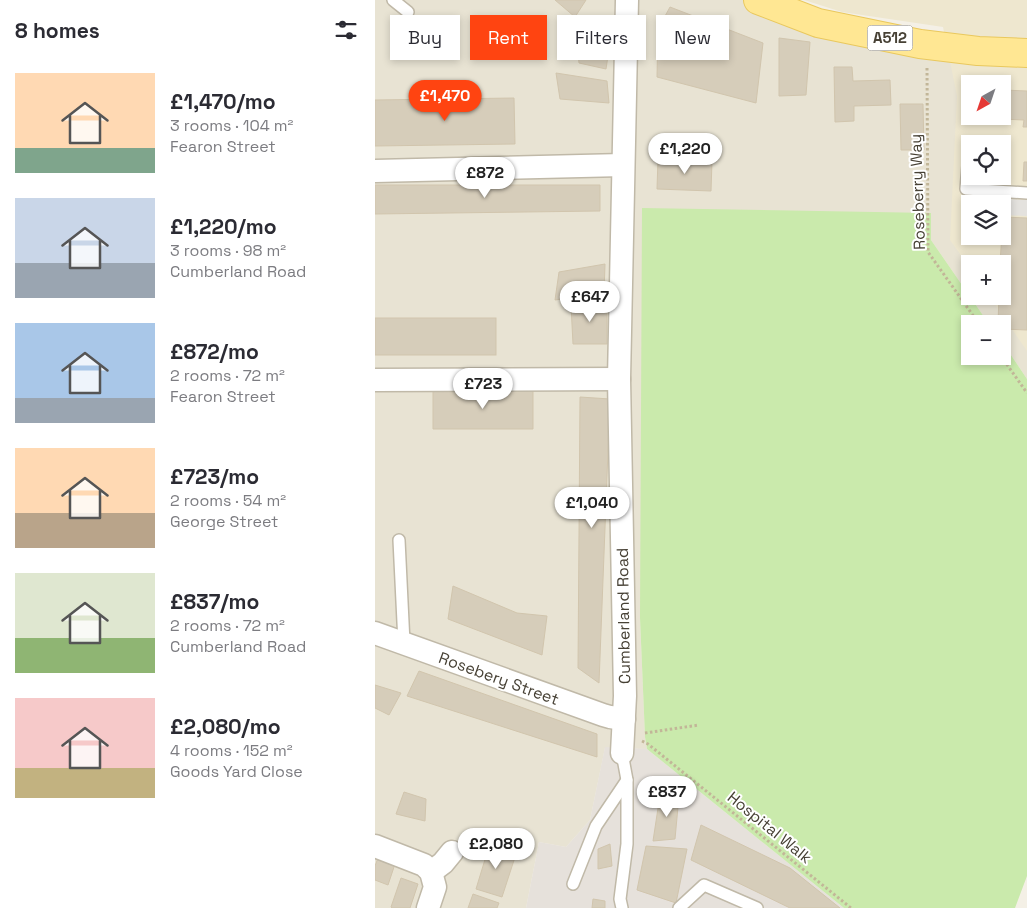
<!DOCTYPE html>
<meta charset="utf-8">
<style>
:root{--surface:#fff;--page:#f7f7f7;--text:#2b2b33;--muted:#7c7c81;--accent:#f41}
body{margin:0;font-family:"Space Grotesk",sans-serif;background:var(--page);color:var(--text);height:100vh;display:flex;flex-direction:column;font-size:19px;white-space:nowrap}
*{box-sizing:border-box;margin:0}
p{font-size:16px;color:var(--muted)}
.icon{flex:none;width:28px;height:28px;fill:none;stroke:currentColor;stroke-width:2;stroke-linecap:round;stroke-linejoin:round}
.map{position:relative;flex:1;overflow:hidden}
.panel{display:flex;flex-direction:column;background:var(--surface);width:375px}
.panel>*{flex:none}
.banner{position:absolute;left:15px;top:15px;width:475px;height:45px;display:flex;gap:10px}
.needle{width:32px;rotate:220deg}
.fabs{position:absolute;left:586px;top:75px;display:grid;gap:10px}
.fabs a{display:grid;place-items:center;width:50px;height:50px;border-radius:0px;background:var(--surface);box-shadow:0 2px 8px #0003;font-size:25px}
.price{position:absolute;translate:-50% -42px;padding:0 11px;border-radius:18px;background:#fff;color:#222;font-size:16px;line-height:32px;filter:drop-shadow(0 1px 2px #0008)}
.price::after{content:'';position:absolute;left:50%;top:30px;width:15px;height:11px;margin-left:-8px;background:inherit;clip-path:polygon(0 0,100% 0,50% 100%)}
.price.active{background:var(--accent);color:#fff}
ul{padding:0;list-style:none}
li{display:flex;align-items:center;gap:15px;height:125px;padding:0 15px}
li span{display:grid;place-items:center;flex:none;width:140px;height:100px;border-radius:0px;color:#555}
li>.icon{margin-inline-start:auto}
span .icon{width:60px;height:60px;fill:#fffc;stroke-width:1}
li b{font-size:21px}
h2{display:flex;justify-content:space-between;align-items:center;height:60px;padding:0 15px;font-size:21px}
.pill{padding:0 18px;border-radius:0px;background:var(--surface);box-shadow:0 2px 8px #0003;font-size:18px;line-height:45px}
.pill.active{background:var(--accent);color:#fff}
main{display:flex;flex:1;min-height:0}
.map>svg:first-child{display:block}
.residential{fill:#e8e3d3;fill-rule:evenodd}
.industrial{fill:#e6e1db}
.education{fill:#eee7cf;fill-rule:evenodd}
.green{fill:#caeaac}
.parking{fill:#e4e2de}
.building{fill:#d6cdba;stroke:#d1c5ad}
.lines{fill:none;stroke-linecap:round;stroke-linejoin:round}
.lane-casing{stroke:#c0b9a8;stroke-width:14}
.street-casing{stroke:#c0b9a8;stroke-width:25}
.primary-casing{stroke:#e9c85e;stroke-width:30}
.path{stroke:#c2b698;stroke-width:3;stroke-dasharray:2.5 2.5;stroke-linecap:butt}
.lane{stroke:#fff;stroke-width:11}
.street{stroke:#fff;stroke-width:22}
.primary{stroke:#ffe793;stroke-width:28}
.labels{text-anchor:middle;stroke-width:4;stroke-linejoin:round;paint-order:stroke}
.shield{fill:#fff;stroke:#7e7a72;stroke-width:1}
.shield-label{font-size:15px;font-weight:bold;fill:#474135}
.street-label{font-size:16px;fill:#474135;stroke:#fff}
</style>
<main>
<section class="panel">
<h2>8 homes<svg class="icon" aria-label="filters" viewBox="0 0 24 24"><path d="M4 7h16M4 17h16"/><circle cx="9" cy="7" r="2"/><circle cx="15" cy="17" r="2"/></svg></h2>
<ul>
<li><span style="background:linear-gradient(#ffd9b3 75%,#7fa58c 0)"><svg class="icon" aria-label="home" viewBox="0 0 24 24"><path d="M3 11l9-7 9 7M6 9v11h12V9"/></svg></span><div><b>£1,470/mo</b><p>3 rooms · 104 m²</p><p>Fearon Street</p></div></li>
<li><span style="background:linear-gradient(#c9d6e8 65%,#9aa5b1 0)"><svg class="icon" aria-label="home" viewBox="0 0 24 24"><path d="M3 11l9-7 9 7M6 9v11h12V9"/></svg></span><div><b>£1,220/mo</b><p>3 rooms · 98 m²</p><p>Cumberland Road</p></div></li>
<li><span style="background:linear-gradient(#a9c7e8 75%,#9aa5b1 0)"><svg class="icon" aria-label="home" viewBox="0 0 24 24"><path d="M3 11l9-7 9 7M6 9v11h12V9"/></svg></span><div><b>£872/mo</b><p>2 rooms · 72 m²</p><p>Fearon Street</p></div></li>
<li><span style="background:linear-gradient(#ffd9b3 65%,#b9a48a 0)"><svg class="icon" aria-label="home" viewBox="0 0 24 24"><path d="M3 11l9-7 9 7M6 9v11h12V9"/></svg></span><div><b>£723/mo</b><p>2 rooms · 54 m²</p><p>George Street</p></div></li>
<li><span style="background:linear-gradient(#dfe7d0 65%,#8fb573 0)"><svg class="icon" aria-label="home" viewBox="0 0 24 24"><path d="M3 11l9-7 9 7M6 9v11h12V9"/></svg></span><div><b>£837/mo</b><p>2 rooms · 72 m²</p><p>Cumberland Road</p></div></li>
<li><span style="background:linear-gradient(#f6c9c9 70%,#c2b280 0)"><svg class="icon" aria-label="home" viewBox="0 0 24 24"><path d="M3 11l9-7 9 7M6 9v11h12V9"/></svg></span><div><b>£2,080/mo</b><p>4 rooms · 152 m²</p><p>Goods Yard Close</p></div></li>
</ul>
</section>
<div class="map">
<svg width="652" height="908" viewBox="0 0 652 908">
<rect width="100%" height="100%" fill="#f4f0e6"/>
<!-- residential -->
<path class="residential" d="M0 0H392L652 53V379L628 343V324H614L556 240 265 618 270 737 272 749 230 748 215 820 191 847 164 842 151 908H0ZM595 84H628V116H595ZM595 144H628V176H595ZM595 204H628V236H595ZM595 264H628V296H595Z"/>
<!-- industrial -->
<polygon class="industrial" points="230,747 272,749 469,908 151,908 164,842 191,847 215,820"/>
<!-- education -->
<path class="education" d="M429 0H652V351L614 296H628V264H595V268L575 240 582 96 568 27 467 12ZM595 84H628V116H595ZM595 144H628V176H595ZM595 204H628V236H595Z"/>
<!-- green -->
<polygon class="green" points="267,208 556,213 556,240 614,324 595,324 595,356 628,356 628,343 652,379 652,876 640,908 469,908 272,749 270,737 265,618"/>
<!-- parking -->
<polygon class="parking" points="589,197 652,200 652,216 628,215 628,204 595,204 595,212 588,212"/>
<!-- building -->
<g class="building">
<polygon points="180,0 211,0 200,17"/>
<polygon points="295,7 388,43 381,103 282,77 283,29"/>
<polygon points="201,32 236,36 231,69 204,63"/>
<polygon points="404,38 435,42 431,95 404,96"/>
<polygon points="459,67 477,67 478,81 515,80 516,105 479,106 479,121 460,122"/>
<polygon points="181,73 232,81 234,103 185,99"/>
<polygon points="628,90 652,91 652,127 648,127 649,120 602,118 603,116 628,116"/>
<polygon points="139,98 140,144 0,146 0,100"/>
<polygon points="525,104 548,104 549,150 526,150"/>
<polygon points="283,159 337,161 336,191 282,189"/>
<polygon points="649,162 652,162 652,181 648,181"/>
<polygon points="0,185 225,185 225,211 0,214"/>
<polygon points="628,217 652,218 652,330 628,329 628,324 623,324 624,296 628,296 628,264 625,264"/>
<polygon points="230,264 229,293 180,300 184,272"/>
<polygon points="232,300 232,344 198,344 196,305"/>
<rect x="0" y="318" width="121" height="37"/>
<polygon points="158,390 158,429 58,429 58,391"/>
<polygon points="205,397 235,399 224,683 203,668"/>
<polygon points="78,586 142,613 172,616 167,655 73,619"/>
<polygon points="44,671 222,734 222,757 32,696"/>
<polygon points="0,685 26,693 14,715 0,708"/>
<polygon points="29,792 51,799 50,821 21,814"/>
<polygon points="285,795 304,796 300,839 278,841"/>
<polygon points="326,825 415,868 465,908 415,908 316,860"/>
<polygon points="115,843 142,851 127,897 101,889"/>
<polygon points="235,844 237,866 223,869 223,849"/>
<polygon points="271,846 312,849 301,903 262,890"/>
<polygon points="3,858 20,864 13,885 0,880 0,866"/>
<polygon points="26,878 43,884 35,908 17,908 16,907"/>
<polygon points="98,894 124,903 122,908 93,908"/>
<polygon points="218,899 230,901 230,908 217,908"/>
</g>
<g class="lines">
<defs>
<g id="lane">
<polyline points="18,0 33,12"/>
<polyline points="595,143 591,189 652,193"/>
<polyline points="24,540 29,643"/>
<polyline points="198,884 221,826 252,780"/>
<polyline points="247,908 245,899 252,844 252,780 247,753"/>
<polyline points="304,908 329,885 382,908"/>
</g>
<g id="street">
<polyline points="0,171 248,165"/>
<polyline points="0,380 244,379"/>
<polyline points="0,633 228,715 235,717 249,719"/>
<polyline points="247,753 250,696 244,379 252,0"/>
<polyline points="0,846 49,865 56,872 60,887 53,908"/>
<polyline points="56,872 68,863 77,852"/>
</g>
<polyline id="primary" points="383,0 443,23 545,44 603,51 652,53"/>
</defs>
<!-- lane casing -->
<use href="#lane" class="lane-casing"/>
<!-- street casing -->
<use href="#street" class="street-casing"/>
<!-- primary casing -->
<use href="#primary" class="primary-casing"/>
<!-- path -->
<g class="path">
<polyline points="552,68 553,252 604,324"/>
<polyline points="626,356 652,393"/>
<polyline points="270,733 324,725"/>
<polyline points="267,741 273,744 476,908"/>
</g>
<!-- lane -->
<use href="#lane" class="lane"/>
<!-- street -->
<use href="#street" class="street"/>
<!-- primary -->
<use href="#primary" class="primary"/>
</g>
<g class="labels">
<!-- shield labels -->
<rect class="shield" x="492.5" y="25.5" width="45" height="25" rx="4"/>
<g class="shield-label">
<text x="515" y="43">A512</text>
</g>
<!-- street labels -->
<g class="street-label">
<text transform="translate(542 192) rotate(-92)" y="6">Roseberry Way</text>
<text transform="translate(248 616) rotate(-91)" y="6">Cumberland Road</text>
<text transform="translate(124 678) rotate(20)" y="6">Rosebery Street</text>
<text transform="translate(395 827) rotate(39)" y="6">Hospital Walk</text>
</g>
</g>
</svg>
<div class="fabs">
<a><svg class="needle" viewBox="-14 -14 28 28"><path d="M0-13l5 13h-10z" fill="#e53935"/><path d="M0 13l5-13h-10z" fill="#7c7c81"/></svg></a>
<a><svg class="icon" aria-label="locate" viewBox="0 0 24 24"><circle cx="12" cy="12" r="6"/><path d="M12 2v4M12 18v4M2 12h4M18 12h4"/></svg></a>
<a><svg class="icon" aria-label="layers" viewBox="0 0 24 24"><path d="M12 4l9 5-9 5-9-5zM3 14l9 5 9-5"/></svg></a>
<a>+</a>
<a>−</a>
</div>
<b class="price active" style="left:70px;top:122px">£1,470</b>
<b class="price" style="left:310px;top:175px">£1,220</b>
<b class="price" style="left:110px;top:199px">£872</b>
<b class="price" style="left:215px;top:323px">£647</b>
<b class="price" style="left:108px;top:410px">£723</b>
<b class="price" style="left:217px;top:529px">£1,040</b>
<b class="price" style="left:292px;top:818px">£837</b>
<b class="price" style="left:121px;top:870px">£2,080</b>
<div class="banner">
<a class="pill">Buy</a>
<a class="pill active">Rent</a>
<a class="pill">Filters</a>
<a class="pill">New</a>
</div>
</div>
</main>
